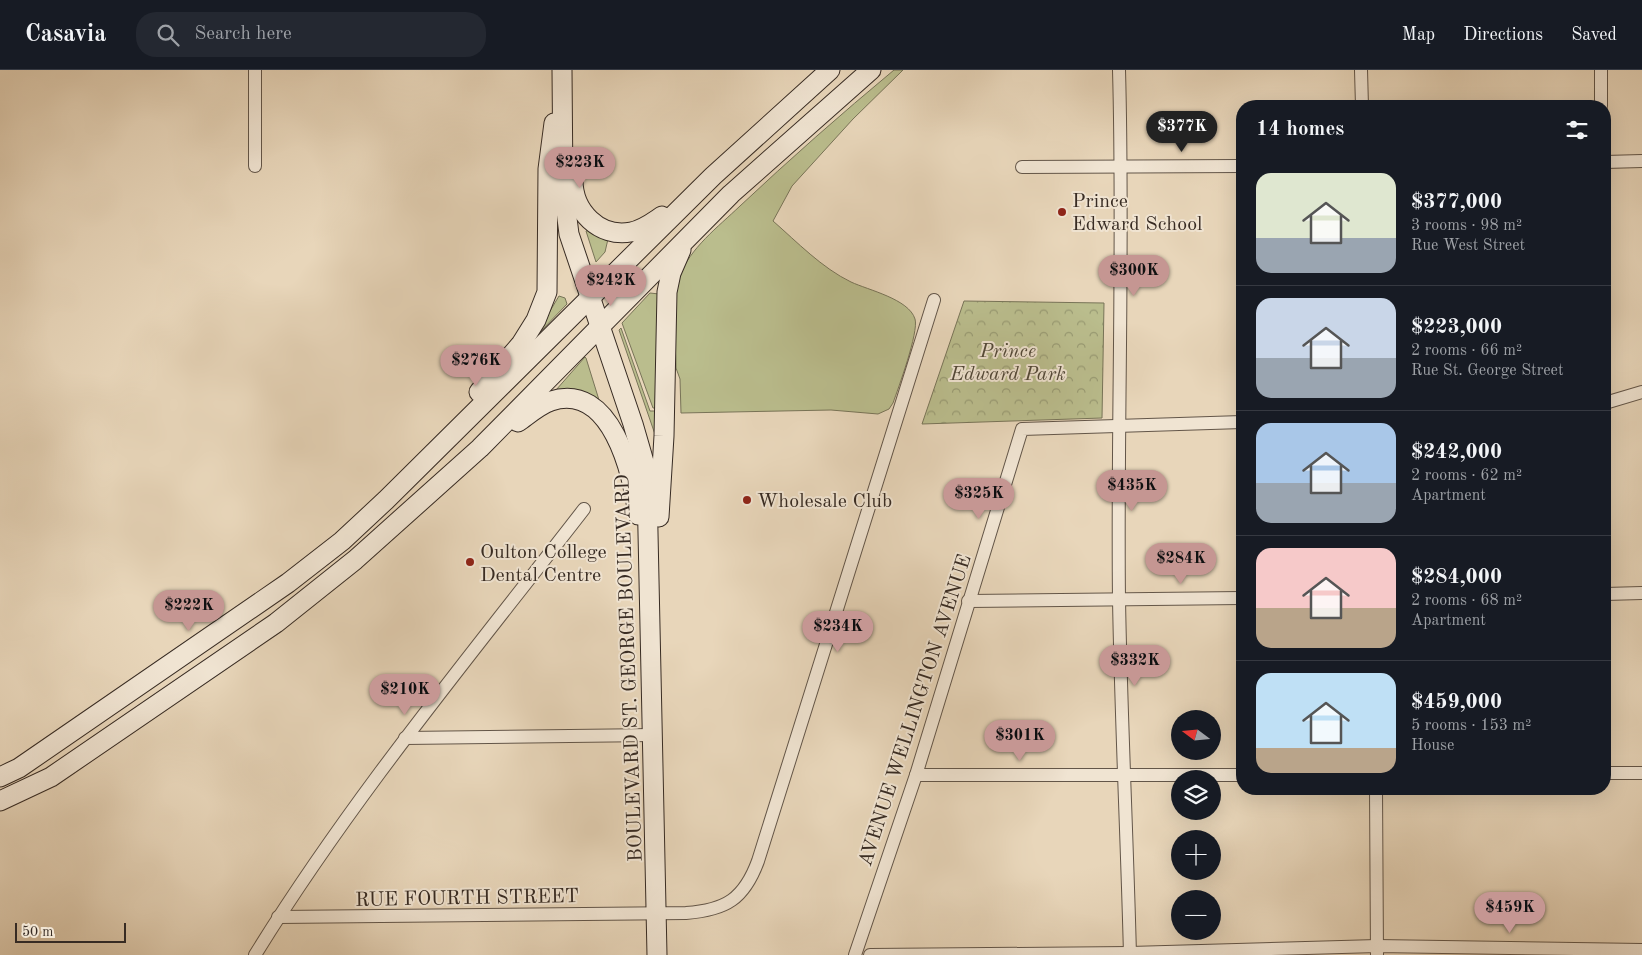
<!DOCTYPE html>
<meta charset="utf-8">
<style>
:root{--surface:#171b24;--page:#242831;--text:#f1f3f6;--muted:#9ea1a6;--line:#363941;--accent:#c59692}
body{margin:0;font-family:"Old Standard TT",serif;background:var(--page);color:var(--text);height:100vh;display:flex;flex-direction:column;font-size:19px;white-space:nowrap}
*{box-sizing:border-box;margin:0}
p{font-size:16px;color:var(--muted)}
.icon{flex:none;width:28px;height:28px;fill:none;stroke:currentColor;stroke-width:2;stroke-linecap:round;stroke-linejoin:round}
.map{position:relative;flex:1;overflow:hidden}
.panel{position:absolute;left:1236px;top:30px;width:375px;height:695px;display:flex;flex-direction:column;background:var(--surface);border-radius:20px;box-shadow:0 5px 20px #0002}
.panel>*{flex:none}
.needle{width:32px;rotate:286deg}
.buttons{position:absolute;left:1171px;top:640px;display:grid;gap:10px}
.buttons a{display:grid;place-items:center;width:50px;height:50px;border-radius:50%;background:var(--surface);box-shadow:0 5px 20px #0002;font-size:25px}
.scale{position:absolute;left:15px;bottom:12px;width:111px;box-sizing:border-box;padding-left:5px;border:2px solid #372b23;border-top:0;font-size:14px;line-height:18px;white-space:nowrap;color:#372b23;-webkit-text-stroke:4px #f0e4d2;paint-order:stroke}
.price{position:absolute;translate:-50% -42px;padding:0 11px;border-radius:18px;background:var(--accent);color:#111;font-size:16px;line-height:32px;filter:drop-shadow(0 1px 2px #0008)}
.price::after{content:'';position:absolute;left:50%;top:30px;width:15px;height:11px;margin-left:-8px;background:inherit;clip-path:polygon(0 0,100% 0,50% 100%)}
.price.on{background:#222;color:#fff}
ul{padding:0;list-style:none}
li{display:flex;align-items:center;gap:15px;height:125px;padding:0 20px}
li+li{border-top:1px solid var(--line)}
li span{display:grid;place-items:center;flex:none;width:140px;height:100px;border-radius:15px;color:#555}
li>.icon{margin-inline-start:auto}
span .icon{width:60px;height:60px;fill:#fffc;stroke-width:1}
li b{font-size:21px}
h2{display:flex;justify-content:space-between;align-items:center;height:60px;padding:0 20px;font-size:21px}
header{display:flex;align-items:center;gap:30px;box-sizing:border-box;height:70px;padding:0 25px;background:var(--surface);border-bottom:1px solid var(--line)}
header strong{font-size:24px}
nav{display:flex;gap:28px;margin-inline-start:auto;font-size:18px}
.search{width:350px;height:45px;background:var(--page);display:flex;align-items:center;gap:12px;box-sizing:border-box;padding:0 18px;border-radius:20px;color:var(--muted);font-size:19px}
.map>svg:first-child{display:block}
.green{fill:#babd8d;stroke:#787458}
.forest{fill:url(#forest-crowns);stroke:#787458}
.lines{fill:none;stroke-linecap:round;stroke-linejoin:round}
.street-casing{stroke:#635649;stroke-width:14}
.secondary-casing{stroke:#372b23;stroke-width:21}
.street{stroke:#f0e4d2;stroke-width:12}
.secondary{stroke:#f0e4d2;stroke-width:19}
.poi-dot{fill:#8f2418;stroke:#f0e4d2;stroke-width:2}
.labels{text-anchor:middle;stroke-width:4;stroke-linejoin:round;paint-order:stroke}
.poi-label{font-size:20px;fill:#372b23;stroke:#f0e4d2;text-anchor:start}
.park-label{font-size:20px;font-style:italic;fill:#514838;stroke:#f0e4d2}
.street-label{font-size:20px;fill:#372b23;stroke:#f0e4d2}
</style>
<header>
<strong>Casavia</strong>
<div class="search"><svg class="icon" aria-label="search" viewBox="0 0 24 24"><circle cx="10" cy="10" r="6"/><path d="M15 15l6 6"/></svg>Search here</div>
<nav><a>Map</a><a>Directions</a><a>Saved</a></nav>
</header>
<div class="map">
<svg width="1642" height="885" viewBox="0 0 1642 885">
<defs>
<pattern id="forest-crowns" width="20" height="18" patternUnits="userSpaceOnUse" patternTransform="scale(1.25)"><rect width="20" height="18" fill="#babd8d"/><path d="M2 6a3 3 0 1 1 6 0M12 15a3 3 0 1 1 6 0" fill="none" stroke="#989a73"/></pattern>
</defs>
<rect width="100%" height="100%" fill="#e8d6ba"/>
<filter id="stains"><feTurbulence type="fractalNoise" baseFrequency=".004" numOctaves="4"/><feColorMatrix values="0 0 0 0 .2 0 0 0 0 .09 0 0 0 0 .02 0 0 0 .5 -.17"/></filter>
<radialGradient id="worn" r=".72"><stop offset=".6" stop-color="#630" stop-opacity="0"/><stop offset="1" stop-color="#630" stop-opacity=".3"/></radialGradient>
<!-- green -->
<g class="green">
<path d="M894 0H903L853 49 792 116 773 151C797 172 822 198 851 212 868 220 909 229 915 249 919 262 898 319 893 333L889 339 878 344 831 340 681 343 680 309 676 298C676 270 669 234 679 207 690 178 718 157 740 136 790 89 841 44 894 0Z"/>
<polygon points="590,160 608,169 605,182 596,192 586,161"/>
<polygon points="650,223 659,224 658,338 653,338 622,253"/>
<polygon points="559,226 565,228 567,234 540,262 538,261"/>
<polygon points="621,258 650,341 658,341 658,373 619,260"/>
<polygon points="585,287 586,288 599,330 577,320 556,320"/>
</g>
<!-- forest -->
<polygon class="forest" points="964,231 1104,233 1102,348 922,354"/>
<g class="lines">
<defs>
<g id="street">
<polyline points="255,0 255,96"/>
<path d="M1119 0C1124 176 1117 353 1119 529 1121 648 1127 766 1130 885"/>
<polyline points="1361,0 1362,36"/>
<polyline points="1601,36 1601,0"/>
<polyline points="1605,92 1642,91"/>
<polyline points="1022,97 1242,96"/>
<polyline points="1605,333 1642,322"/>
<polyline points="1605,524 1642,523"/>
<polyline points="968,531 1242,528"/>
<polyline points="405,668 653,665"/>
<polyline points="1605,703 1642,703"/>
<polyline points="916,705 1242,705"/>
<polyline points="1376,719 1377,885"/>
<path d="M278 847 686 843C726 840 744 829 758 791L934 230"/>
<path d="M255 885C352 728 471 585 584 439"/>
<polyline points="855,885 916,705 1022,359 1242,352"/>
<polyline points="870,885 1130,883 1377,876 1642,880"/>
</g>
<g id="secondary">
<polyline points="562,0 563,117 569,164 633,354 644,392 647,416 657,885"/>
<path d="M573 110C573 141 599 168 631 162 643 160 653 152 662 146"/>
<polyline points="479,322 521,274 536,250 547,222 548,99 554,53"/>
<path d="M518 352C528 345 539 335 551 331 611 311 633 404 638 445"/>
<polyline points="659,447 664,366 667,222 671,203 681,180"/>
<polyline points="0,707 19,698 288,513 342,471 386,430 713,106 830,0"/>
<polyline points="0,731 51,707 276,553 355,490 480,378 731,124 871,0"/>
</g>
</defs>
<!-- street casing -->
<use href="#street" class="street-casing"/>
<!-- secondary casing -->
<use href="#secondary" class="secondary-casing"/>
<!-- street -->
<use href="#street" class="street"/>
<!-- secondary -->
<use href="#secondary" class="secondary"/>
</g>
<!-- markers -->
<g class="poi-dot">
<circle cx="1062" cy="142" r="5"/>
<circle cx="747" cy="430" r="5"/>
<circle cx="470" cy="492" r="5"/>
</g>
<g class="labels">
<!-- poi labels -->
<g class="poi-label">
<text x="1072" y="137">Prince<tspan x="1072" dy="23">Edward School</tspan></text>
<text x="757" y="437">Wholesale Club</text>
<text x="480" y="488">Oulton College<tspan x="480" dy="23">Dental Centre</tspan></text>
</g>
<!-- park labels -->
<g class="park-label">
<text x="1008" y="287">Prince<tspan x="1008" dy="23">Edward Park</tspan></text>
</g>
<!-- street labels -->
<g class="street-label">
<text transform="translate(628 598) rotate(-92)" y="7">BOULEVARD ST. GEORGE BOULEVARD</text>
<text transform="translate(914 640) rotate(-72)" y="7">AVENUE WELLINGTON AVENUE</text>
<text transform="translate(467 827) rotate(-1)" y="7">RUE FOURTH STREET</text>
</g>
</g>
<rect width="100%" height="100%" filter="url(#stains)"/>
<rect width="100%" height="100%" fill="url(#worn)"/>
</svg>
<div class="buttons">
<a><svg class="needle" viewBox="-14 -14 28 28"><path d="M0-13l5 13h-10z" fill="#e53935"/><path d="M0 13l5-13h-10z" fill="#9ea1a6"/></svg></a>
<a><svg class="icon" aria-label="layers" viewBox="0 0 24 24"><path d="M12 4l9 5-9 5-9-5zM3 14l9 5 9-5"/></svg></a>
<a>+</a>
<a>−</a>
</div>
<div class="scale">50 m</div>
<b class="price on" style="left:1182px;top:83px">$377K</b>
<b class="price" style="left:580px;top:119px">$223K</b>
<b class="price" style="left:1134px;top:227px">$300K</b>
<b class="price" style="left:611px;top:237px">$242K</b>
<b class="price" style="left:476px;top:317px">$276K</b>
<b class="price" style="left:1132px;top:442px">$435K</b>
<b class="price" style="left:979px;top:450px">$325K</b>
<b class="price" style="left:1181px;top:515px">$284K</b>
<b class="price" style="left:189px;top:562px">$222K</b>
<b class="price" style="left:838px;top:583px">$234K</b>
<b class="price" style="left:1135px;top:617px">$332K</b>
<b class="price" style="left:405px;top:646px">$210K</b>
<b class="price" style="left:1020px;top:692px">$301K</b>
<b class="price" style="left:1510px;top:864px">$459K</b>
<section class="panel">
<h2>14 homes<svg class="icon" aria-label="filters" viewBox="0 0 24 24"><path d="M4 7h16M4 17h16"/><circle cx="9" cy="7" r="2"/><circle cx="15" cy="17" r="2"/></svg></h2>
<ul>
<li><span style="background:linear-gradient(#dfe7d0 65%,#9aa5b1 0)"><svg class="icon" aria-label="home" viewBox="0 0 24 24"><path d="M3 11l9-7 9 7M6 9v11h12V9"/></svg></span><div><b>$377,000</b><p>3 rooms · 98 m²</p><p>Rue West Street</p></div></li>
<li><span style="background:linear-gradient(#c9d6e8 60%,#9aa5b1 0)"><svg class="icon" aria-label="home" viewBox="0 0 24 24"><path d="M3 11l9-7 9 7M6 9v11h12V9"/></svg></span><div><b>$223,000</b><p>2 rooms · 66 m²</p><p>Rue St. George Street</p></div></li>
<li><span style="background:linear-gradient(#a9c7e8 60%,#9aa5b1 0)"><svg class="icon" aria-label="home" viewBox="0 0 24 24"><path d="M3 11l9-7 9 7M6 9v11h12V9"/></svg></span><div><b>$242,000</b><p>2 rooms · 62 m²</p><p>Apartment</p></div></li>
<li><span style="background:linear-gradient(#f6c9c9 60%,#b9a48a 0)"><svg class="icon" aria-label="home" viewBox="0 0 24 24"><path d="M3 11l9-7 9 7M6 9v11h12V9"/></svg></span><div><b>$284,000</b><p>2 rooms · 68 m²</p><p>Apartment</p></div></li>
<li><span style="background:linear-gradient(#bfe0f5 75%,#b9a48a 0)"><svg class="icon" aria-label="home" viewBox="0 0 24 24"><path d="M3 11l9-7 9 7M6 9v11h12V9"/></svg></span><div><b>$459,000</b><p>5 rooms · 153 m²</p><p>House</p></div></li>
</ul>
</section>
</div>
